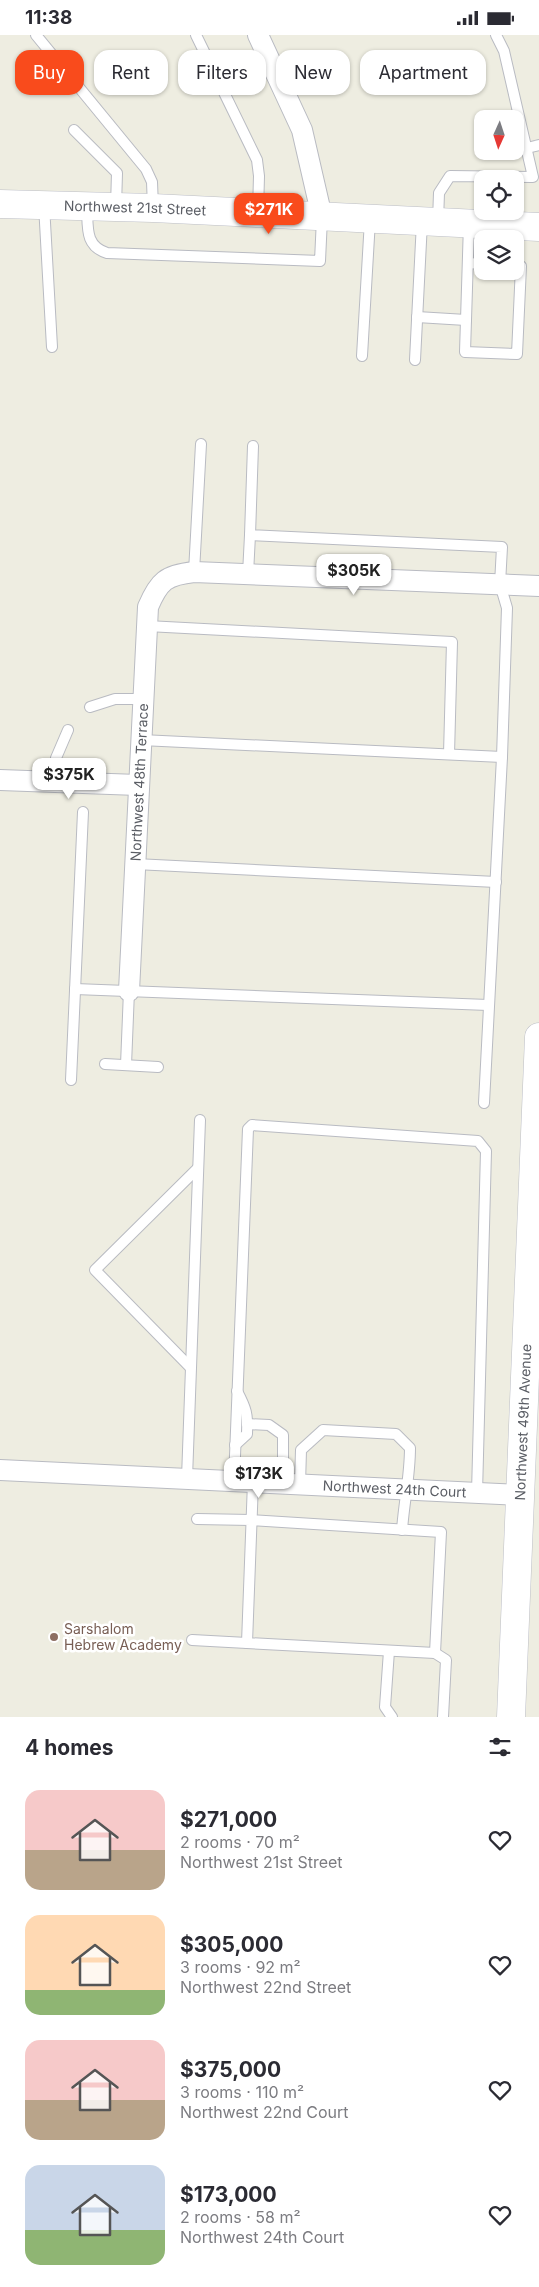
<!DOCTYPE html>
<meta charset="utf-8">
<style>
:root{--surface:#fff;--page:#f2f2f3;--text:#2b2b33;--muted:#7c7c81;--accent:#f94b1c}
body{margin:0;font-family:Inter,sans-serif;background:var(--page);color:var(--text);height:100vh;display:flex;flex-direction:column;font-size:19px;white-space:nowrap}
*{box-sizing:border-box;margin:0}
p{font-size:16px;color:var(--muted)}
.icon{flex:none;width:28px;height:28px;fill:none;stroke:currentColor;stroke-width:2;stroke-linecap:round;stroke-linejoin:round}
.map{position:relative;height:1682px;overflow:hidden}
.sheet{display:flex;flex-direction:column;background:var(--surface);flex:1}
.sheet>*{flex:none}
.hud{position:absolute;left:15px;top:15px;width:510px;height:45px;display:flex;gap:10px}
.needle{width:32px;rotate:183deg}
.fabs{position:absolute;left:474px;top:75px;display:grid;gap:10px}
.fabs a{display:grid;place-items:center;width:50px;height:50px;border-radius:10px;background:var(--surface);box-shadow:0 1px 4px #0004;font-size:25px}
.price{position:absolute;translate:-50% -42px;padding:0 11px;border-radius:10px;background:#fff;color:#222;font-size:16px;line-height:32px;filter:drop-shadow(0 1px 2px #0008)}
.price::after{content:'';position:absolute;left:50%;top:30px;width:15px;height:11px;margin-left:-8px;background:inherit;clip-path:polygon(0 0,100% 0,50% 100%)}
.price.on{background:var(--accent);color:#fff}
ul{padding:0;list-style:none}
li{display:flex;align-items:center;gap:15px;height:125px;padding:0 25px}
li span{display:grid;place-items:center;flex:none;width:140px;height:100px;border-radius:15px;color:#555}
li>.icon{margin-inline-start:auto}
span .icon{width:60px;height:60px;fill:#fffc;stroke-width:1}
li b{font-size:21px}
h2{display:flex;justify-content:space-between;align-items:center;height:60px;padding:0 25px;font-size:21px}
.tag{padding:0 18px;border-radius:15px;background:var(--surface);box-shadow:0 1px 4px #0004;font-size:18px;line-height:45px}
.tag.on{background:var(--accent);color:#fff}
.status{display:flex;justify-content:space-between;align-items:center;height:35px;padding:0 25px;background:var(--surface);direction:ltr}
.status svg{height:14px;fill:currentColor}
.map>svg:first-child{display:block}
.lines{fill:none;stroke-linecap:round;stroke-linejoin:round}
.lane-casing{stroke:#b9bbc2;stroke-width:12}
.street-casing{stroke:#b9bbc2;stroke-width:22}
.secondary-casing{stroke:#bcbec6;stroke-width:29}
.lane{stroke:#fff;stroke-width:10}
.street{stroke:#fff;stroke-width:20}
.secondary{stroke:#fff;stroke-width:28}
.education-dot{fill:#8d6e63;stroke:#fff;stroke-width:2}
.labels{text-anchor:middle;stroke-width:5;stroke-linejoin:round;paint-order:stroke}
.street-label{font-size:14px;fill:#5a5d64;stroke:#fff}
.education-label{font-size:14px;fill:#785e54;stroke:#fff;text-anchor:start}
</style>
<div class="status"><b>11:38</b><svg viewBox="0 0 49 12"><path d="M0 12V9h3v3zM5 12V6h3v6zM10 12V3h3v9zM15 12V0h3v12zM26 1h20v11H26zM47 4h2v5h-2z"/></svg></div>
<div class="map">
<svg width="539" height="1682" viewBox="0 0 539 1682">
<rect width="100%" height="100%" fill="#eeede1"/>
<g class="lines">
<defs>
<g id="lane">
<polyline points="36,0 146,134 152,147 153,172"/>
<polyline points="196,0 257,125 259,141 258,177"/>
<polyline points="74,95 117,138 116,171"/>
<polyline points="527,113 539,110"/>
<polyline points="44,170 52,312"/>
<path d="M87 174C88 193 85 211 107 218L320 226 322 183"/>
<polyline points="438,186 439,158 450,141 533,142 504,16 496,0"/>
<polyline points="469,189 465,317 517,319 521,231 515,231"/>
<polyline points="468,228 482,229"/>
<polyline points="417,282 466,285"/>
<polyline points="362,321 370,185"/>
<polyline points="415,325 422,187"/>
<polyline points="253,411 250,500 502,512 500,549 507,573 502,722 484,1068"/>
<polyline points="194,537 201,409"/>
<polyline points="248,539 250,500"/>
<polyline points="147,591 452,607 449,719"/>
<polyline points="90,672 115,664 143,664"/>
<polyline points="141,705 502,722"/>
<polyline points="53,747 56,723 68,695"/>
<polyline points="135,829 496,847"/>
<polyline points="75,954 488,970"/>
<polyline points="105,1029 158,1032"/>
<polyline points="126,1030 129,956"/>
<polyline points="71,1045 83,777"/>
<polyline points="190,1332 95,1235 198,1133"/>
<polyline points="247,1389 269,1390 283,1400 283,1448"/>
<path d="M235 1410 247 1399C248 1379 246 1373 237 1356"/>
<polyline points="187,1443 200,1085"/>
<polyline points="234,1446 248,1094 252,1090 478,1106 486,1116 477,1458"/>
<path d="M300 1449 301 1415 323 1395 396 1399 410 1413C410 1441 404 1467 402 1495"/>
<polyline points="197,1484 251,1485 441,1497 435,1618 247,1608 253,1447"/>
<polyline points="192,1605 247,1608"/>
<polyline points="389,1616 385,1672 392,1682"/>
<polyline points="435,1618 446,1625 443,1682"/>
</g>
<g id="street">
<polyline points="258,0 302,95 322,182"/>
<polyline points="0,745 138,750"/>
<path id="s1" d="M129 956 148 572C159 546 166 540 194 537L539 551"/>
<path id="s2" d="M0 1435 519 1460"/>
</g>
<g id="secondary">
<path id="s3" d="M0 169 153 173 539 192"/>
<path id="s4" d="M511 1682 539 1002"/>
</g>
</defs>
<!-- lane casing -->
<use href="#lane" class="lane-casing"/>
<!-- street casing -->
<use href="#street" class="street-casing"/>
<!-- secondary casing -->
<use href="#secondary" class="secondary-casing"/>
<!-- lane -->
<use href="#lane" class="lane"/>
<!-- street -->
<use href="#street" class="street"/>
<!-- secondary -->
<use href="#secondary" class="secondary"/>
</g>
<!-- markers -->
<circle class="education-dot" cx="54" cy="1602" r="5"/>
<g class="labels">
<!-- street labels -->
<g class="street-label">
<text dy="5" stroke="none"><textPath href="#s3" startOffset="135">Northwest 21st Street</textPath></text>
<text dy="5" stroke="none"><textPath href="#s1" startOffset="209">Northwest 48th Terrace</textPath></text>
<text dy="5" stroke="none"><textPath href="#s4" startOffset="295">Northwest 49th Avenue</textPath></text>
<text dy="5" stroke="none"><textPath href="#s2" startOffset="395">Northwest 24th Court</textPath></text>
</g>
<!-- education labels -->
<g class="education-label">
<text x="64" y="1599">Sarshalom<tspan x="64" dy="16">Hebrew Academy</tspan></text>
</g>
</g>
</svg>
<div class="fabs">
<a><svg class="needle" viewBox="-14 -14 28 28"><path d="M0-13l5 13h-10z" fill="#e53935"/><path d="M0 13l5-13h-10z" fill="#7c7c81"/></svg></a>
<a><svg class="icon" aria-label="locate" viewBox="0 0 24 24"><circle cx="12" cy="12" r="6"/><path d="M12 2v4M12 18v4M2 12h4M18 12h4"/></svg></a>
<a><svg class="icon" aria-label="layers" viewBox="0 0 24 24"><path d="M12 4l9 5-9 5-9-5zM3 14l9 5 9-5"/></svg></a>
</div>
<b class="price on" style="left:269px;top:200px">$271K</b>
<b class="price" style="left:354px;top:561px">$305K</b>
<b class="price" style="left:69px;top:765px">$375K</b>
<b class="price" style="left:259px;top:1464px">$173K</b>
<div class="hud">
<a class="tag on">Buy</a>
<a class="tag">Rent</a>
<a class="tag">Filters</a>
<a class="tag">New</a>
<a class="tag">Apartment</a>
</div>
</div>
<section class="sheet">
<h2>4 homes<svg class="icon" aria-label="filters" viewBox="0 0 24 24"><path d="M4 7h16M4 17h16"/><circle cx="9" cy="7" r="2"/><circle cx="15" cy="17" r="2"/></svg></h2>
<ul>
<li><span style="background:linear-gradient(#f6c9c9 60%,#b9a48a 0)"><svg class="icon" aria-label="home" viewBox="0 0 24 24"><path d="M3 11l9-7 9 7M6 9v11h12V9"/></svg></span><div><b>$271,000</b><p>2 rooms · 70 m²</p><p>Northwest 21st Street</p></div><svg class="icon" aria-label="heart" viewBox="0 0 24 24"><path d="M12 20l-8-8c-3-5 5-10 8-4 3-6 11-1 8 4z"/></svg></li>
<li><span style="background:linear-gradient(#ffd9b3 75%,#8fb573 0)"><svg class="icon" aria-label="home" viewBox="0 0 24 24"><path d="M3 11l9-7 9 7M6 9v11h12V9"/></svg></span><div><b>$305,000</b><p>3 rooms · 92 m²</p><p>Northwest 22nd Street</p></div><svg class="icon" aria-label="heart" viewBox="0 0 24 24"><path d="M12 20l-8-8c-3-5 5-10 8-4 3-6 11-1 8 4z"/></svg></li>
<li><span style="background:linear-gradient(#f6c9c9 60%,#b9a48a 0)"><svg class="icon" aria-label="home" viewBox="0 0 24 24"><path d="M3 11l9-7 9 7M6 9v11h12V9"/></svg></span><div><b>$375,000</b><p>3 rooms · 110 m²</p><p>Northwest 22nd Court</p></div><svg class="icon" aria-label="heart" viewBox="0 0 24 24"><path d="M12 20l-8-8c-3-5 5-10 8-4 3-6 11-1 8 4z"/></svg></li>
<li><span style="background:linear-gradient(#c9d6e8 65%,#8fb573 0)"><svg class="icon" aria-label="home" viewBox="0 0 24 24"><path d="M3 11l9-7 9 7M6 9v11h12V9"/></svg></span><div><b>$173,000</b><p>2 rooms · 58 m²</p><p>Northwest 24th Court</p></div><svg class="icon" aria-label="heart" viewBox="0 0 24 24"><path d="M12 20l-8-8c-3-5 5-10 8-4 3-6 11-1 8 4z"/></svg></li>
</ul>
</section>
